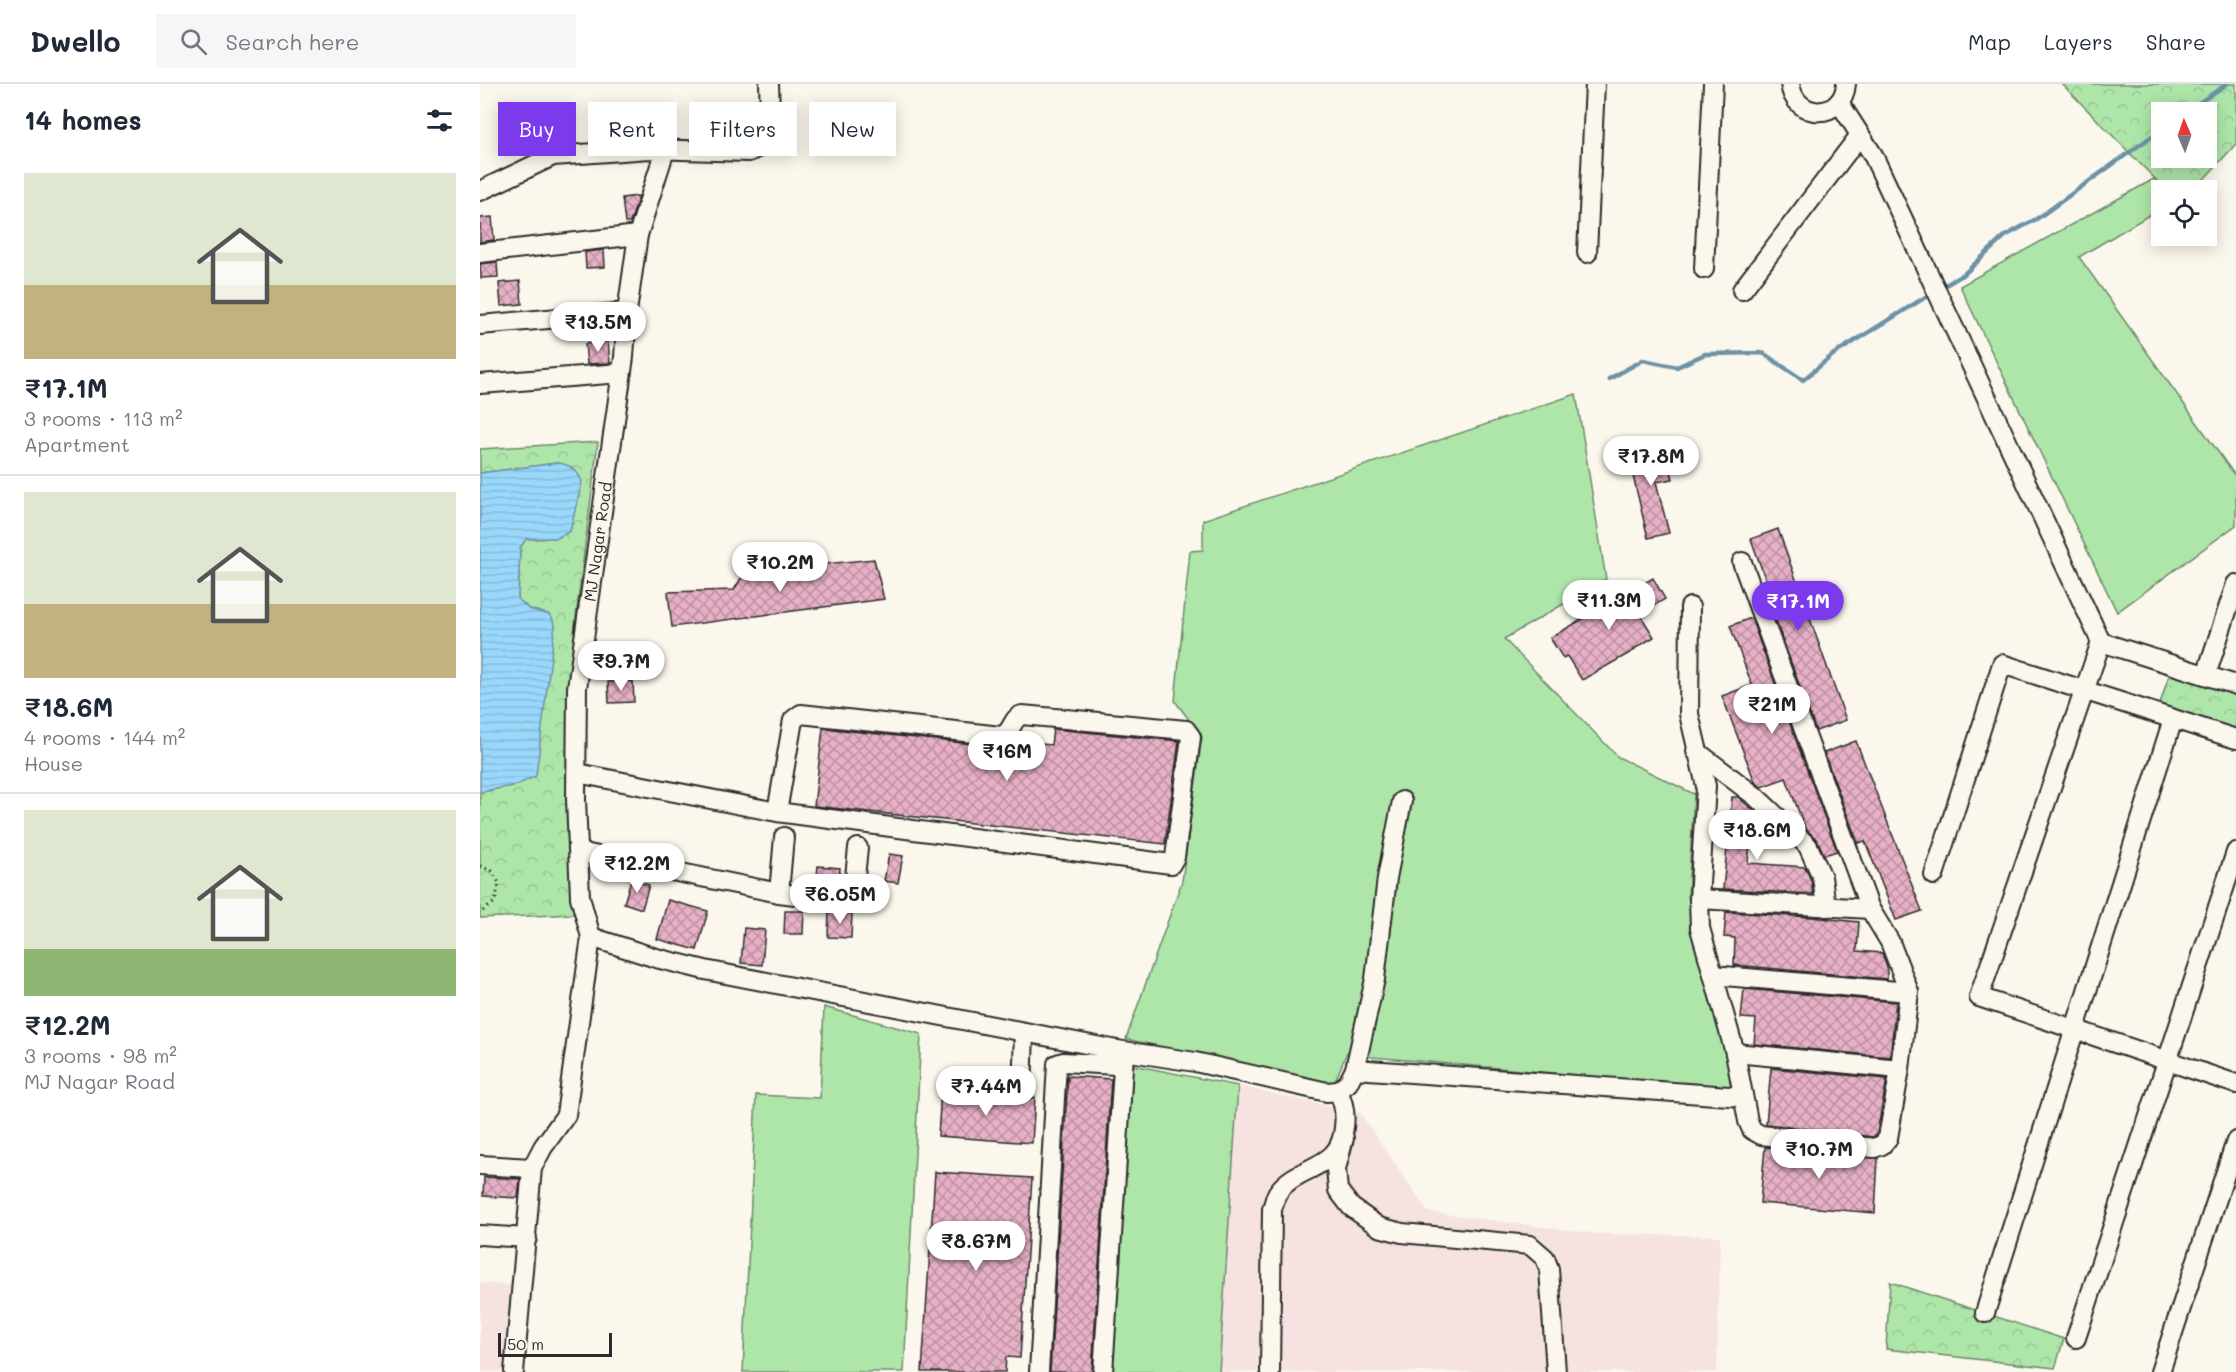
<!DOCTYPE html>
<meta charset="utf-8">
<style>
:root{--surface:#fff;--page:#f6f6f7;--text:#1f2937;--muted:#747a83;--line:#e0e1e3;--accent:#7c3aed}
body{margin:0;font-family:Mali,sans-serif;background:var(--page);color:var(--text);height:100vh;display:flex;flex-direction:column;font-size:22px;white-space:nowrap}
*{box-sizing:border-box;margin:0}
p{font-size:20px;color:var(--muted)}
.icon{flex:none;width:33px;height:33px;fill:none;stroke:currentColor;stroke-width:2;stroke-linecap:round;stroke-linejoin:round}
.map{position:relative;flex:1;overflow:hidden}
.side{display:flex;flex-direction:column;background:var(--surface);width:480px}
.side>*{flex:none}
.banner{position:absolute;left:18px;top:18px;width:570px;height:54px;display:flex;gap:12px}
.needle{width:39px;rotate:358deg}
.fabs{position:absolute;left:1671px;top:18px;display:grid;gap:12px}
.fabs a{display:grid;place-items:center;width:66px;height:66px;border-radius:0px;background:var(--surface);box-shadow:0 3px 15px #0003;font-size:30px}
.scale{position:absolute;left:18px;bottom:15px;width:114px;box-sizing:border-box;padding-left:6px;border:3px solid #2b2b2b;border-top:0;font-size:16px;line-height:21px;white-space:nowrap;color:#2b2b2b;-webkit-text-stroke:4px #fbf7ec;paint-order:stroke}
.price{position:absolute;translate:-50% -51px;padding:0 14px;border-radius:21px;background:#fff;color:#222;font-size:20px;line-height:39px;filter:drop-shadow(0 2px 3px #0008)}
.price::after{content:'';position:absolute;left:50%;top:36px;width:18px;height:14px;margin-left:-9px;background:inherit;clip-path:polygon(0 0,100% 0,50% 100%)}
.price.on{background:var(--accent);color:#fff}
ul{padding:0;list-style:none}
li{display:grid;align-content:center;gap:12px;height:318px;padding:0 24px}
li+li{border-top:2px solid var(--line)}
li span{display:grid;place-items:center;height:186px;border-radius:0px;color:#555}
li>.icon{margin-inline-start:auto}
span .icon{width:108px;height:108px;fill:#fffc;stroke-width:1}
li b{font-size:26px}
h2{display:flex;justify-content:space-between;align-items:center;height:72px;padding:0 24px;font-size:26px}
.chip{padding:0 21px;border-radius:0px;background:var(--surface);box-shadow:0 3px 15px #0003;font-size:21px;line-height:54px}
.chip.on{background:var(--accent);color:#fff}
header{display:flex;align-items:center;gap:36px;box-sizing:border-box;height:84px;padding:0 30px;background:var(--surface);border-bottom:2px solid var(--line)}
header strong{font-size:28px}
nav{display:flex;gap:33px;margin-inline-start:auto;font-size:21px}
.search{width:420px;height:54px;background:var(--page);display:flex;align-items:center;gap:15px;box-sizing:border-box;padding:0 21px;border-radius:0px;color:var(--muted);font-size:22px}
main{display:flex;flex:1;min-height:0}
.map>svg:first-child{display:block}
.built{fill:#f5e2e1}
.green{fill:#aee6a9;stroke:#6c886a;stroke-width:1.5}
.forest{fill:url(#forest-crowns);stroke:#6c886a;stroke-width:1.5;fill-rule:evenodd}
.water{fill:url(#water-rules);stroke:#6d92a8;stroke-width:1.5}
.lines{fill:none;stroke-linecap:round;stroke-linejoin:round}
.stream{stroke:#6d92a8;stroke-width:4.5}
.building{fill:url(#building-cross-hatch);stroke:#2b2b2b;stroke-width:1.5}
.minor-casing{stroke:#2b2b2b;stroke-width:22}
.path{stroke:#2b2b2b;stroke-width:3;stroke-dasharray:1.5 4.5;stroke-linecap:butt}
.minor{stroke:#fbf7ec;stroke-width:18}
.labels{text-anchor:middle;stroke-width:6;stroke-linejoin:round;paint-order:stroke}
.street-label{font-size:16px;fill:#2b2b2b;stroke:#fbf7ec}
</style>
<header>
<strong>Dwello</strong>
<div class="search"><svg class="icon" aria-label="search" viewBox="0 0 24 24"><circle cx="10" cy="10" r="6"/><path d="M15 15l6 6"/></svg>Search here</div>
<nav><a>Map</a><a>Layers</a><a>Share</a></nav>
</header>
<main>
<section class="side">
<h2>14 homes<svg class="icon" aria-label="filters" viewBox="0 0 24 24"><path d="M4 7h16M4 17h16"/><circle cx="9" cy="7" r="2"/><circle cx="15" cy="17" r="2"/></svg></h2>
<ul>
<li><span style="background:linear-gradient(#dfe7d0 60%,#c2b280 0)"><svg class="icon" aria-label="home" viewBox="0 0 24 24"><path d="M3 11l9-7 9 7M6 9v11h12V9"/></svg></span><div><b>₹17.1M</b><p>3 rooms · 113 m²</p><p>Apartment</p></div></li>
<li><span style="background:linear-gradient(#dfe7d0 60%,#c2b280 0)"><svg class="icon" aria-label="home" viewBox="0 0 24 24"><path d="M3 11l9-7 9 7M6 9v11h12V9"/></svg></span><div><b>₹18.6M</b><p>4 rooms · 144 m²</p><p>House</p></div></li>
<li><span style="background:linear-gradient(#dfe7d0 75%,#8fb573 0)"><svg class="icon" aria-label="home" viewBox="0 0 24 24"><path d="M3 11l9-7 9 7M6 9v11h12V9"/></svg></span><div><b>₹12.2M</b><p>3 rooms · 98 m²</p><p>MJ Nagar Road</p></div></li>
</ul>
</section>
<div class="map">
<svg width="1756" height="1288" viewBox="0 0 1756 1288">
<defs>
<pattern id="forest-crowns" width="20" height="18" patternUnits="userSpaceOnUse" patternTransform="scale(1.5)"><rect width="20" height="18" fill="#aee6a9"/><path d="M2 6a3 3 0 1 1 6 0M12 15a3 3 0 1 1 6 0" fill="none" stroke="#96c592"/></pattern>
<pattern id="water-rules" width="6" height="5" patternUnits="userSpaceOnUse" patternTransform="scale(1.5)"><rect width="6" height="5" fill="#99d7fb"/><path d="M0 2.5h6" fill="none" stroke="#84b9d7"/></pattern>
<pattern id="building-cross-hatch" width="8" height="8" patternUnits="userSpaceOnUse" patternTransform="scale(1.5)"><rect width="8" height="8" fill="#e7b0c6"/><path d="M0 0l8 8M0 8l8-8" fill="none" stroke="#bb8fa1"/></pattern>
</defs>
<rect width="100%" height="100%" fill="#fbf7ec"/>
<filter id="ink" filterUnits="userSpaceOnUse"><feTurbulence type="fractalNoise" baseFrequency=".0167" numOctaves="2"/><feDisplacementMap in="SourceGraphic" scale="12" xChannelSelector="R" yChannelSelector="G"/><feConvolveMatrix kernelMatrix="1 2 1 2 8 2 1 2 1" color-interpolation-filters="sRGB"/></filter>
<g filter="url(#ink)">
<!-- built -->
<g class="built">
<polygon points="758,1002 880,1029 948,1128 1118,1150 1240,1152 1237,1288 739,1288"/>
<polygon points="0,1199 40,1202 29,1288 0,1288"/>
</g>
<!-- green -->
<g class="green">
<polygon points="1674,95 1686,106 1682,106 1681,124 1599,173 1756,393 1756,441 1637,528 1480,202"/>
<polygon points="1096,310 1126,495 1024,555 1138,673 1214,710 1208,812 1258,1005 892,973 867,968 854,1000 646,955 702,797 722,653 695,617 710,467 723,466 723,436"/>
<polygon points="344,923 441,950 424,1288 263,1288 276,1011 340,1014"/>
<polygon points="648,980 758,1002 739,1288 628,1288"/>
</g>
<!-- forest -->
<g class="forest">
<path d="M1582 0H1756V60L1714 106H1686ZM1726 28V74H1682V28Z"/>
<path d="M118 358 95 541 87 707 97 830 0 834V708L37 701 75 541 70 531 49 525 38 515 40 464 46 455 77 454 90 447 101 398C96 385 91 382 77 379L0 389V365Z"/>
<polygon points="1690,588 1756,608 1756,647 1679,623"/>
<polygon points="1410,1198 1584,1255 1575,1284 1406,1265"/>
</g>
<!-- water -->
<path class="water" d="M77 379C90 380 98 386 102 398L90 447 77 454 46 455 40 464 38 515 49 525 70 531 75 541 56 692 37 701 0 708V389Z"/>
<g class="lines">
<!-- stream -->
<g class="stream">
<polyline points="1705,28 1747,0"/>
<polyline points="1459,205 1484,190 1525,152 1558,134 1682,45"/>
<polyline points="1129,295 1163,276 1197,283 1225,270 1283,269 1323,296 1354,270 1452,209"/>
</g>
</g>
<!-- building -->
<g class="building">
<polygon points="159,112 150,139 145,139 142,114"/>
<polygon points="12,133 14,156 0,158 0,134"/>
<polygon points="124,166 125,183 106,184 105,168"/>
<polygon points="17,178 18,193 1,194 0,180"/>
<polygon points="40,197 42,220 21,222 19,199"/>
<polygon points="128,257 130,279 107,280 105,260"/>
<polygon points="1185,363 1193,395 1176,398 1189,449 1168,454 1148,371"/>
<polygon points="1298,445 1366,636 1336,647 1292,526 1296,525 1271,455"/>
<polygon points="394,475 404,515 192,543 188,508 254,506 265,488"/>
<polygon points="1173,494 1185,515 1160,530 1174,553 1154,565 1155,566 1102,596 1087,572 1083,574 1070,554"/>
<polygon points="1271,534 1357,767 1344,771 1338,757 1325,744 1306,694 1281,703 1275,698 1242,612 1272,601 1250,542"/>
<polygon points="153,597 154,618 129,619 128,598"/>
<polygon points="343,644 520,663 534,657 571,661 573,645 699,657 685,760 334,722"/>
<polygon points="1376,657 1442,827 1416,836 1385,757 1378,759 1344,669"/>
<polygon points="1252,713 1258,713 1273,726 1268,779 1325,783 1331,796 1333,810 1243,805"/>
<polygon points="409,770 423,772 418,799 404,797"/>
<polygon points="338,782 360,784 358,805 336,802"/>
<polygon points="151,796 169,801 162,825 144,819"/>
<polygon points="188,816 228,827 217,866 177,855"/>
<polygon points="305,827 324,827 323,850 304,850"/>
<polygon points="349,827 372,829 371,854 348,853"/>
<polygon points="1246,828 1331,833 1379,838 1377,867 1402,869 1407,883 1407,895 1254,881 1255,854 1244,853"/>
<polygon points="264,844 285,846 282,881 261,879"/>
<polygon points="1264,905 1416,918 1410,973 1274,960 1276,935 1261,934"/>
<polygon points="1291,984 1407,995 1397,1049 1393,1053 1286,1040"/>
<polygon points="588,992 631,995 612,1288 570,1288"/>
<polygon points="461,1007 532,1012 541,1018 555,1013 552,1059 458,1052"/>
<polygon points="1285,1063 1398,1074 1395,1129 1280,1119"/>
<polygon points="455,1088 552,1094 540,1274 526,1273 525,1288 442,1288"/>
<polygon points="4,1093 40,1095 38,1114 3,1112"/>
</g>
<g class="lines">
<defs>
<g id="minor">
<path d="M1310 0C1315 37 1363 36 1366 0"/>
<polyline points="1359,18 1393,71 1621,558 1499,913 1756,1000"/>
<polyline points="0,107 73,72 169,65 269,68 287,59 290,26 289,0"/>
<polyline points="0,169 158,151"/>
<polyline points="1107,169 1115,0"/>
<polyline points="1224,185 1233,0"/>
<polyline points="1262,206 1380,51"/>
<polyline points="0,241 147,228"/>
<polyline points="0,300 141,289"/>
<polyline points="1210,523 1209,630 1226,702 1219,815 1220,844 1255,969 1268,1037 1272,1046 1281,1051 1394,1064 1402,1061 1408,1054 1420,985 1429,908 1410,858 1390,825 1262,478"/>
<polyline points="1621,558 1756,601"/>
<polyline points="1726,591 1756,500"/>
<polyline points="1216,667 1275,712 1328,762 1342,793 1346,823"/>
<path d="M97 689 297 728 691 780 695 773 711 653 706 646 542 631C531 634 533 649 521 652L321 630 313 636 297 728"/>
<polyline points="99,768 299,809 370,818 373,812 378,764"/>
<polyline points="1454,791 1522,580 1756,655"/>
<polyline points="299,809 304,753"/>
<polyline points="1219,815 1390,825"/>
<polyline points="111,853 176,874 225,886 637,966 715,978 847,1008 858,1007 868,999 875,985 895,895 907,794 922,717"/>
<polyline points="1233,891 1429,908"/>
<polyline points="1255,969 1420,985"/>
<polyline points="875,985 1263,1013"/>
<polyline points="542,1007 544,948"/>
<polyline points="864,1054 856,1085 858,1106 871,1123 899,1143 922,1149 1050,1161 1065,1174 1069,1185 1076,1288"/>
<polyline points="0,1081 52,1084"/>
<polyline points="0,1151 47,1154"/>
<polyline points="1505,1229 1693,635"/>
<polyline points="1596,1254 1756,768"/>
<path id="s1" d="M34 1288 52 1084 63 1063 86 1031 111 853 100 813 96 715 97 604 144 273 147 228 158 151 185 66"/>
<polyline points="559,1288 577,980 583,978 636,981 637,966"/>
<polyline points="623,1288 644,969"/>
<path d="M790 1288 792 1125C794 1120 795 1112 798 1108 819 1079 861 1087 864 1043 866 1029 864 1019 858 1007"/>
<polyline points="1680,1288 1756,1057"/>
</g>
</defs>
<!-- minor casing -->
<use href="#minor" class="minor-casing"/>
<!-- path -->
<polyline class="path" points="0,782 12,787 19,799 15,818 0,829"/>
<!-- minor -->
<use href="#minor" class="minor"/>
</g>
</g>
<g class="labels">
<!-- street labels -->
<g class="street-label">
<text dy="6" stroke="none"><textPath href="#s1" startOffset="846">MJ Nagar Road</textPath></text>
</g>
</g>
</svg>
<div class="fabs">
<a><svg class="needle" viewBox="-14 -14 28 28"><path d="M0-13l5 13h-10z" fill="#e53935"/><path d="M0 13l5-13h-10z" fill="#747a83"/></svg></a>
<a><svg class="icon" aria-label="locate" viewBox="0 0 24 24"><circle cx="12" cy="12" r="6"/><path d="M12 2v4M12 18v4M2 12h4M18 12h4"/></svg></a>
</div>
<div class="scale">50 m</div>
<b class="price" style="left:118px;top:269px">₹13.5M</b>
<b class="price" style="left:1171px;top:403px">₹17.8M</b>
<b class="price" style="left:300px;top:509px">₹10.2M</b>
<b class="price" style="left:1129px;top:547px">₹11.3M</b>
<b class="price on" style="left:1318px;top:548px">₹17.1M</b>
<b class="price" style="left:141px;top:608px">₹9.7M</b>
<b class="price" style="left:1292px;top:651px">₹21M</b>
<b class="price" style="left:527px;top:698px">₹16M</b>
<b class="price" style="left:1277px;top:777px">₹18.6M</b>
<b class="price" style="left:157px;top:810px">₹12.2M</b>
<b class="price" style="left:360px;top:841px">₹6.05M</b>
<b class="price" style="left:506px;top:1033px">₹7.44M</b>
<b class="price" style="left:1339px;top:1096px">₹10.7M</b>
<b class="price" style="left:496px;top:1188px">₹8.67M</b>
<div class="banner">
<a class="chip on">Buy</a>
<a class="chip">Rent</a>
<a class="chip">Filters</a>
<a class="chip">New</a>
</div>
</div>
</main>
